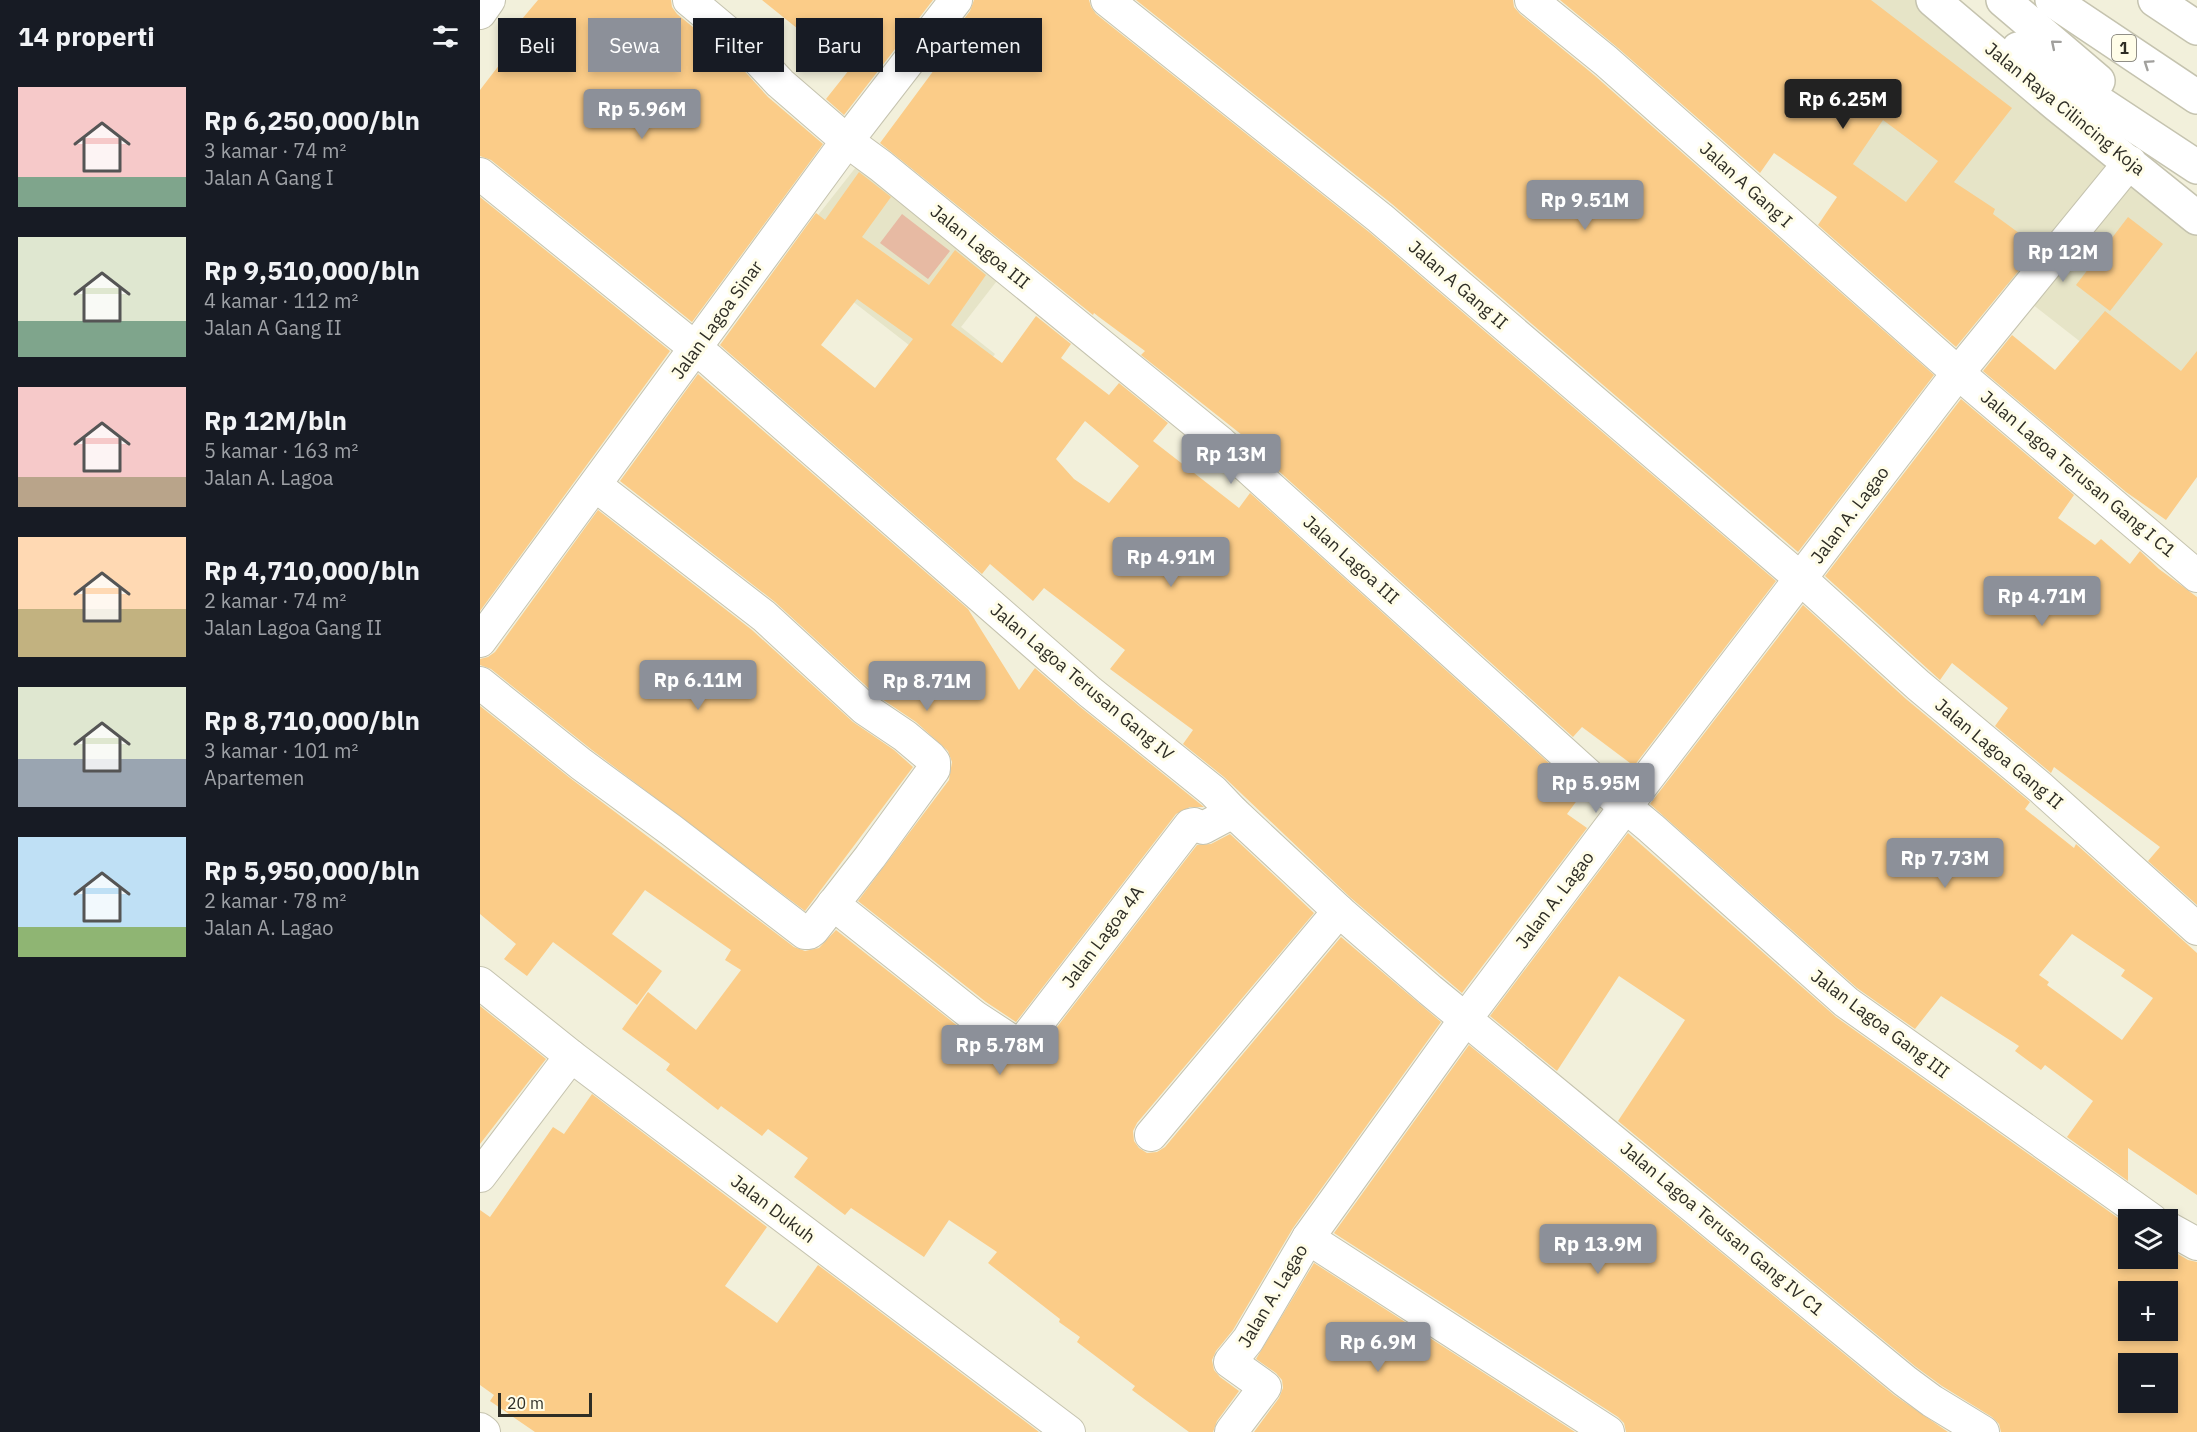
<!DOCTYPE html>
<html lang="id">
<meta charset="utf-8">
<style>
:root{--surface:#171b24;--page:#242831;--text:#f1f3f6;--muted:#9ea1a6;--accent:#8c9099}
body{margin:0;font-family:"IBM Plex Sans",sans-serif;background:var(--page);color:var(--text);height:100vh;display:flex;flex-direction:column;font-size:22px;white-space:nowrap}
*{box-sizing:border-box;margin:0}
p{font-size:20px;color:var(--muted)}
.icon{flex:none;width:33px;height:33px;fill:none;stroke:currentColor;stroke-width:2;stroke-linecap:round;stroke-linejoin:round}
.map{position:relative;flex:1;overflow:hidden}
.drawer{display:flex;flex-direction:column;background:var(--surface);width:480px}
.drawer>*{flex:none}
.hud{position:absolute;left:18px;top:18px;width:570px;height:54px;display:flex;gap:12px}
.buttons{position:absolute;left:1638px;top:1209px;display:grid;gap:12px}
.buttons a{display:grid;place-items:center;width:60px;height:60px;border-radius:0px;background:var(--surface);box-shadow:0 3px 9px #0003;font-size:30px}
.scale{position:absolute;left:18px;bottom:15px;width:94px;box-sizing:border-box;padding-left:6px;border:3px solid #2e2d25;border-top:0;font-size:16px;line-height:21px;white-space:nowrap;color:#2e2d25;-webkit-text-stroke:4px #fffde8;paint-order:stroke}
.price{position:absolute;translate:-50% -51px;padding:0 14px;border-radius:6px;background:var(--accent);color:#fff;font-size:20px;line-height:39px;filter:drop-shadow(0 2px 3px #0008)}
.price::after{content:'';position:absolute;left:50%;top:36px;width:18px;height:14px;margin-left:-9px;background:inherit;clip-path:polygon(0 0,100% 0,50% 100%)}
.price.on{background:#222;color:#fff}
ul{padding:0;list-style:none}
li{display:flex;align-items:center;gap:18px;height:150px;padding:0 18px}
li span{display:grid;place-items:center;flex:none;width:168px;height:120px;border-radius:0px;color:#555}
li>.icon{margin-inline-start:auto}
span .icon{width:72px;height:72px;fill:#fffc;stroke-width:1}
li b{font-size:26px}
h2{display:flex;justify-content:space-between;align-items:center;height:72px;padding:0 18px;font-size:26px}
.pill{padding:0 21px;border-radius:0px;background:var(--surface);box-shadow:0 3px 9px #0003;font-size:21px;line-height:54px}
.pill.on{background:var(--accent);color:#fff}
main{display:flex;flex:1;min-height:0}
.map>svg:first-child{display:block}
.built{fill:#e6e4c7}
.green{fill:#e7baa3}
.building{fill:#fbcc88;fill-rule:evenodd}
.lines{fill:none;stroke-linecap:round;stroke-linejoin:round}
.minor-casing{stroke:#c5c3af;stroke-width:34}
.highway-casing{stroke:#c5c3af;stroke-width:36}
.minor{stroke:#fff;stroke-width:32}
.highway{stroke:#fff;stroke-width:33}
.oneway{stroke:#a1a09d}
.labels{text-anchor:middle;stroke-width:6;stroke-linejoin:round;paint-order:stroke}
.shield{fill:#fffde8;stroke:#6d6b60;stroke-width:1.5}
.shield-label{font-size:16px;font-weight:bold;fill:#2e2d25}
.street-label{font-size:18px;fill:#2e2d25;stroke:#fffde8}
</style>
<main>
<section class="drawer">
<h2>14 properti<svg class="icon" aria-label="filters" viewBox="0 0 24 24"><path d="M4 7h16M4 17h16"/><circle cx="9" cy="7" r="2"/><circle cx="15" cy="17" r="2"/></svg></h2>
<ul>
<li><span style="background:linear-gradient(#f6c9c9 75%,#7fa58c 0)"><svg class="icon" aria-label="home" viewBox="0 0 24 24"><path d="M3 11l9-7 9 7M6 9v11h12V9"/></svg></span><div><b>Rp 6,250,000/bln</b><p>3 kamar · 74 m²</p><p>Jalan A Gang I</p></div></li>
<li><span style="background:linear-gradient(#dfe7d0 70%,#7fa58c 0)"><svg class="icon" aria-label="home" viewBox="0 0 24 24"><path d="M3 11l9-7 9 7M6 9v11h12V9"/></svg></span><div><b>Rp 9,510,000/bln</b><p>4 kamar · 112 m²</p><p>Jalan A Gang II</p></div></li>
<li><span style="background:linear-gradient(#f6c9c9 75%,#b9a48a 0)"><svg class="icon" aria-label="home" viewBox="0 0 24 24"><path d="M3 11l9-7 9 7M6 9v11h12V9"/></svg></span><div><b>Rp 12M/bln</b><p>5 kamar · 163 m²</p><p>Jalan A. Lagoa</p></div></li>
<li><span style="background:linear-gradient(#ffd9b3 60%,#c2b280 0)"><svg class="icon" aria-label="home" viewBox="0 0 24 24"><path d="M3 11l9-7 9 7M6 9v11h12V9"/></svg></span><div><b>Rp 4,710,000/bln</b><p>2 kamar · 74 m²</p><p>Jalan Lagoa Gang II</p></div></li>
<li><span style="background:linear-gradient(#dfe7d0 60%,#9aa5b1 0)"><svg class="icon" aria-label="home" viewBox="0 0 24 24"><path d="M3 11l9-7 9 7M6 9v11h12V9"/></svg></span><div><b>Rp 8,710,000/bln</b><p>3 kamar · 101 m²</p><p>Apartemen</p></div></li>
<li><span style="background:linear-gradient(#bfe0f5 75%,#8fb573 0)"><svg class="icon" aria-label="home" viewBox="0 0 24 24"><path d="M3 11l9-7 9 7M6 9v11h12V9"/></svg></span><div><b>Rp 5,950,000/bln</b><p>2 kamar · 78 m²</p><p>Jalan A. Lagao</p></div></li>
</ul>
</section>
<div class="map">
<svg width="1717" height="1432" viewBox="0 0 1717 1432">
<rect width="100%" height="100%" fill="#f2f0db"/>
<!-- built -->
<g class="built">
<polygon points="1163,0 1457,0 1717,209 1717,425 1648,379"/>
<polygon points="380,162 523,273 481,327 515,354 487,390 309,252"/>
</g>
<!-- green -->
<polygon class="green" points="422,214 470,251 448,279 400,243"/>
<!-- building -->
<g class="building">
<polygon points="58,0 191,0 192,7 197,14 258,64 288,97 343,144 212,322 11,160 0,156 0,90 50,25 42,19"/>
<polygon points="282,0 453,0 364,115 346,99 369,70"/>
<polygon points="494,0 609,0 611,7 616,14 889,232 1296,581 1154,766 1102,727 1093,737 792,465 795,461 661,355 665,351 619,317 614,313 613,315 400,143 457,66 451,62 490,11"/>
<polygon points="656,0 1033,0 1034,7 1040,14 1114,75 1454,375 1318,552 912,204"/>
<path d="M1080 0H1391L1532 108 1474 182 1515 209 1513 214 1558 247 1476 347 1338 225 1357 197 1294 153 1280 173 1138 48ZM1403 120 1458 161 1426 202 1373 164Z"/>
<path d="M379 172 411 197 382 237 449 285 475 250 506 275 471 325 522 363 556 316 591 344 581 358 629 395 639 383 688 423 673 441 759 508 770 493 1071 765 1067 770 1101 795 1087 814 1107 828 982 993 871 898 744 777 703 744 713 730 630 669 645 650 564 588 553 601 510 564 502 574 240 345 336 213 345 220ZM377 299 433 339 395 388 341 345ZM605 421 659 466 629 503 594 479 576 459Z"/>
<polygon points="0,197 190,351 0,611"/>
<polygon points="1648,217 1683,244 1630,311 1596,285"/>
<polygon points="1625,311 1701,371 1717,351 1717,477 1686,520 1646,492 1503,371 1532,335 1575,370"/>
<polygon points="218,374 488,609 539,690 555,668 599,706 724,807 710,807 696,814 536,1022 506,1002 378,901 469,780 472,762 468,751 436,722 396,695 295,602 140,481"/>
<polygon points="1481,399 1594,495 1578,518 1615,545 1621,539 1650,564 1660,551 1679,569 1717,597 1717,905 1668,861 1680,847 1574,767 1571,773 1515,726 1528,708 1472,663 1460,680 1345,576"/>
<polygon points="118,510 272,630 373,722 414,750 433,767 325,911 112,750 11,669 0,665 0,659 8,657 15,652"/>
<path d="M1323 605 1426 699 1550 802 1545 809 1594 848 1596 844 1717 953V1195L1648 1148V1181L1587 1137 1613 1101 1565 1065 1561 1070 1535 1051 1539 1046 1461 996 1435 1029 1377 988 1170 804ZM1592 934 1645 970 1641 976 1673 998 1642 1040 1567 985 1569 982 1559 975Z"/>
<polygon points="0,706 90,778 314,947 325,951 339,948 356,930 484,1031 528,1060 537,1063 547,1060 557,1053 717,845 731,844 750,834 834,913 657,1123 653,1131 654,1141 659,1148 667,1153 677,1152 685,1147 861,937 961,1022 813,1228 753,1330 736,1351 732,1360 734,1370 740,1377 759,1391 737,1421 733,1432 709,1432 652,1390 655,1386 597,1342 600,1337 579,1322 580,1319 508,1263 517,1252 469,1220 444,1257 371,1208 365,1215 314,1177 328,1158 288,1129 282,1136 241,1106 238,1110 186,1070 190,1064 142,1029 168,992 216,1030 261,970 245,960 251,950 165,890 132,934 182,971 157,1005 73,942 47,976 24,959 36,944 0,914"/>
<path d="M1148 833 1356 1017 1648 1225V1258H1688V1248L1708 1260 1717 1262V1432H1521L1519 1424 1512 1417 1462 1386 1436 1367 1138 1121 1205 1020 1139 976 1077 1071 1010 1016ZM1648 1292H1688V1330H1648ZM1648 1364H1688V1402H1648Z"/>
<polygon points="0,1006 66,1059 0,1144"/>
<polygon points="989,1045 1414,1395 1468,1432 1146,1432 1144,1423 1138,1417 854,1233"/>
<polygon points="112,1094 287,1227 245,1286 297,1323 338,1265 559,1432 55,1432 10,1401 14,1395 0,1385 0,1210 10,1217 73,1127 84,1134"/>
<polygon points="834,1263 1095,1432 774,1432 799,1398 803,1388 802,1380 796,1373 776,1359"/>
</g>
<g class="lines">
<defs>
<g id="minor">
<polyline points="209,0 270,51 300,83 367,141 401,166 741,443 1117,783 1171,828 1366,1002 1672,1220"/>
<polyline points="627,0 900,218 1321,579 1438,685 1561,788 1717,929"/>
<polyline points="1051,0 1126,61 1478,373 1717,576"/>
<polyline points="0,13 9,0"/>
<polyline points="0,174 230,360 610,692 733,791 753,812 859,911 950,990 1425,1381 1452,1401 1503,1432"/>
<polyline points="0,641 367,141 476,0"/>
<polyline points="0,683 101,764 191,830 325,933 329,933 333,930 390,857 454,769 454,762 450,757 425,736 385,709 284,616 115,485"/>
<polyline points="353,904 495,1017 538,1045 543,1042 710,825 714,824 723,828 753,812"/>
<polyline points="0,983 91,1056 589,1432"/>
<polyline points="671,1135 859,911"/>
<polyline points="0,1176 91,1056"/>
<polyline points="1688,1228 1717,1244"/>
<polyline points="828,1238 1128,1432"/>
<polyline points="0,1429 4,1432"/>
<polyline points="751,1432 785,1387 750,1362 768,1340 828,1238 987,1017 1146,806 1478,373 1650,162"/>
</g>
<g id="highway">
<polyline points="1453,0 1577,105 1717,218"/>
<polyline points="1523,0 1618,81"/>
<polyline points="1572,0 1717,97"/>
<polyline points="1675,0 1717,28"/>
<polyline points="1538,49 1717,167"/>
</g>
</defs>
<!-- minor casing -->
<use href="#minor" class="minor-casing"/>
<!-- highway casing -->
<use href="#highway" class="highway-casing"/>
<!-- minor -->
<use href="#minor" class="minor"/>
<!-- highway -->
<use href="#highway" class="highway"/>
</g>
<!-- one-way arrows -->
<defs><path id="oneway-chevron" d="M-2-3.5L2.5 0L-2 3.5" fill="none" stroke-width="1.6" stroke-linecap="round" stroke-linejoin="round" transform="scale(1.5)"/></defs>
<g class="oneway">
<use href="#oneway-chevron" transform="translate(1575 44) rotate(-140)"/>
<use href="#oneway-chevron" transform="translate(1668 64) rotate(-146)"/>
</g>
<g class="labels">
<!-- shield labels -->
<rect class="shield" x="1632" y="35" width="24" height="26" rx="4.5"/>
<g class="shield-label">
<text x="1644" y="54">1</text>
</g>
<!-- street labels -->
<g class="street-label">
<text transform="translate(1585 109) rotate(39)" y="6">Jalan Raya Cilincing Koja</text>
<text transform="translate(1266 185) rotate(42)" y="6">Jalan A Gang I</text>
<text transform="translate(500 247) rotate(39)" y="6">Jalan Lagoa III</text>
<text transform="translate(978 285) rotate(41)" y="6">Jalan A Gang II</text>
<text transform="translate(237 320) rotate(-54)" y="6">Jalan Lagoa Sinar</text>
<text transform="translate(1598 474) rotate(40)" y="6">Jalan Lagoa Terusan Gang I C1</text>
<text transform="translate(1370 515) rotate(-53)" y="6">Jalan A. Lagao</text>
<text transform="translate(871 560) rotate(42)" y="6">Jalan Lagoa III</text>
<text transform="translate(602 682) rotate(40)" y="6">Jalan Lagoa Terusan Gang IV</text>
<text transform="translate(1519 754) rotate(40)" y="6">Jalan Lagoa Gang II</text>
<text transform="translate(1075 900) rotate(-53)" y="6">Jalan A. Lagao</text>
<text transform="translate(623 937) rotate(-53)" y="6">Jalan Lagoa 4A</text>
<text transform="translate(1400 1024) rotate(37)" y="6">Jalan Lagoa Gang III</text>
<text transform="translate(293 1209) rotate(37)" y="6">Jalan Dukuh</text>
<text transform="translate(1242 1229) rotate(40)" y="6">Jalan Lagoa Terusan Gang IV C1</text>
<text transform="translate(793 1296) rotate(-59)" y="6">Jalan A. Lagao</text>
</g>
</g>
</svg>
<div class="buttons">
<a><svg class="icon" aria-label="layers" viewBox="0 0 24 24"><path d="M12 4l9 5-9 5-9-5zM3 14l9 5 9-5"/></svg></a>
<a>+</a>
<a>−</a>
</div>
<div class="scale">20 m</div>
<b class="price on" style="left:1363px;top:130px">Rp 6.25M</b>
<b class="price" style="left:162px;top:140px">Rp 5.96M</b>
<b class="price" style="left:1105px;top:231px">Rp 9.51M</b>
<b class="price" style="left:1583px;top:283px">Rp 12M</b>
<b class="price" style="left:751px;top:485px">Rp 13M</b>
<b class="price" style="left:691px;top:588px">Rp 4.91M</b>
<b class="price" style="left:1562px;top:627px">Rp 4.71M</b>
<b class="price" style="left:218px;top:711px">Rp 6.11M</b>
<b class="price" style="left:447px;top:712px">Rp 8.71M</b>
<b class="price" style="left:1116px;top:814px">Rp 5.95M</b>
<b class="price" style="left:1465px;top:889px">Rp 7.73M</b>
<b class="price" style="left:520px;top:1076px">Rp 5.78M</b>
<b class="price" style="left:1118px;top:1275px">Rp 13.9M</b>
<b class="price" style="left:898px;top:1373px">Rp 6.9M</b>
<div class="hud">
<a class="pill">Beli</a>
<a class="pill on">Sewa</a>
<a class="pill">Filter</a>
<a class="pill">Baru</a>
<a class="pill">Apartemen</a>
</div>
</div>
</main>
